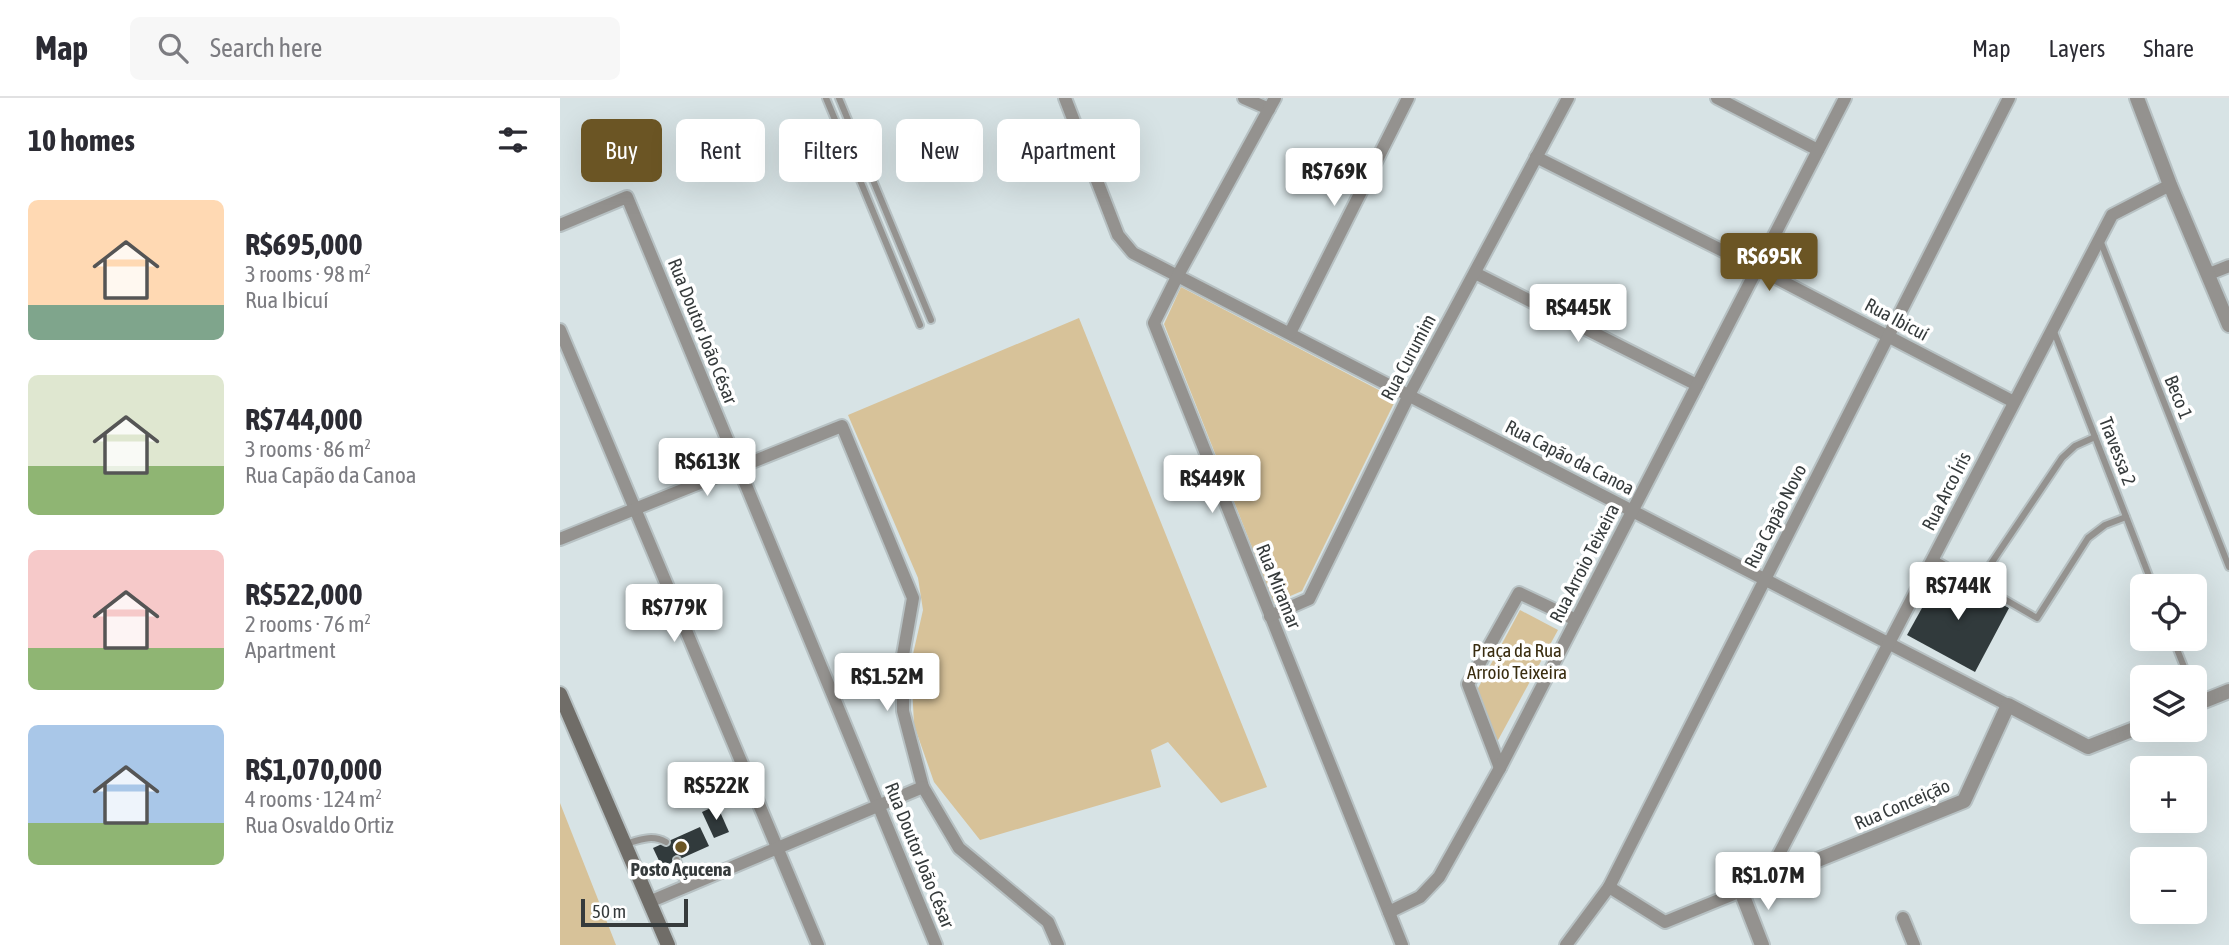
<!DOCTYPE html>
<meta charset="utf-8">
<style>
:root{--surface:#fff;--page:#f7f7f7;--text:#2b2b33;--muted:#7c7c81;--line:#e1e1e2;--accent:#6b5524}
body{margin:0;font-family:"Asap Condensed",sans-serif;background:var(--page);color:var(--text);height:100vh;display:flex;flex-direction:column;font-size:26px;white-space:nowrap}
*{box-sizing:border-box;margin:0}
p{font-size:23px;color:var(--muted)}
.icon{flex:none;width:38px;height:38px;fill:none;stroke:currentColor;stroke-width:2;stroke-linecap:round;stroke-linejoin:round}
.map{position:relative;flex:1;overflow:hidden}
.sheet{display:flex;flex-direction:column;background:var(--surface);width:560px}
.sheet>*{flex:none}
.top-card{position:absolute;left:21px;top:21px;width:665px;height:63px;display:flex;gap:14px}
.controls{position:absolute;left:1570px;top:476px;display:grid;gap:14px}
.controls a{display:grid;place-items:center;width:77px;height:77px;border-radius:10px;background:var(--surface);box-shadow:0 7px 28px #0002;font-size:35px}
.scale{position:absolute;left:21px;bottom:18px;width:107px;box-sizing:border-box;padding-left:7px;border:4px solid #363b3c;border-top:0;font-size:19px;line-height:24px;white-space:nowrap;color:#363b3c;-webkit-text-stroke:5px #fff;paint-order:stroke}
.price{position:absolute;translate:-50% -60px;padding:0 16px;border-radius:7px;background:#fff;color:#222;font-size:23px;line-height:46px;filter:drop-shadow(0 2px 4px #0008)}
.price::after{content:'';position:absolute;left:50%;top:42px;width:21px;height:16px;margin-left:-10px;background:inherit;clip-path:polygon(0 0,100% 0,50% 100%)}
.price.current{background:var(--accent);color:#fff}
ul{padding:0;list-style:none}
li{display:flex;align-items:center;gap:21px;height:175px;padding:0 28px}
li span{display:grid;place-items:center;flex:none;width:196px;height:140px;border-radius:10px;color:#555}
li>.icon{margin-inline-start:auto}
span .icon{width:84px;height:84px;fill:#fffc;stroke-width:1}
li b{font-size:30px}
h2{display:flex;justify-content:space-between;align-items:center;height:84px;padding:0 28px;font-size:30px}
.tag{padding:0 24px;border-radius:10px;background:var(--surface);box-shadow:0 7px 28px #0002;font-size:24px;line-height:63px}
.tag.current{background:var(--accent);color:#fff}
header{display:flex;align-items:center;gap:42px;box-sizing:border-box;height:98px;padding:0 35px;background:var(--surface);border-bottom:2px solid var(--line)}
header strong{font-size:33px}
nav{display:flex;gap:38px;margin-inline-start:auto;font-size:24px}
.search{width:490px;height:63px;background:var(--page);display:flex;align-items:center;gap:18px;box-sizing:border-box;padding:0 24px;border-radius:10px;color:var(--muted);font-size:26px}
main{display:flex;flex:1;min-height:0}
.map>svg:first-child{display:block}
.green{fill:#d7c299}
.building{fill:#313a3c}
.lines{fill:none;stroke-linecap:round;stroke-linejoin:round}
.service-casing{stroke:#b7c1c3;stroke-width:10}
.minor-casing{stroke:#b7c1c3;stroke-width:16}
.tertiary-casing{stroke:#b7c1c3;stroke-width:18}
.secondary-casing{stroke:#b7c1c3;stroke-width:18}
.service{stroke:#94928f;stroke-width:6}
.minor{stroke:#94928f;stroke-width:12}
.tertiary{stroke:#94928f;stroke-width:14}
.secondary{stroke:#706d68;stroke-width:14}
.poi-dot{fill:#6b5524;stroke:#fff;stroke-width:2.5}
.labels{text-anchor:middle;stroke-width:7;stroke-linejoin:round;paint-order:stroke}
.street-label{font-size:19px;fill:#363b3c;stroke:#fff}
.park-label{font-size:19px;fill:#3a2d10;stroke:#fff}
.poi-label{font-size:19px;font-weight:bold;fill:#363b3c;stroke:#fff}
</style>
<header>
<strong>Map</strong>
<div class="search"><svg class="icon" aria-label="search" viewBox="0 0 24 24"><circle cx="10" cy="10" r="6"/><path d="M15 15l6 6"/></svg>Search here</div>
<nav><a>Map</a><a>Layers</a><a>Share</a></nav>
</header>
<main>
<section class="sheet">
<h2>10 homes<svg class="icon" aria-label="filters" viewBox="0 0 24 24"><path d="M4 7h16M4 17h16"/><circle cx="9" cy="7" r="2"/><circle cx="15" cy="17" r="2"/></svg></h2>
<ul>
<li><span style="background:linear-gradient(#ffd9b3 75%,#7fa58c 0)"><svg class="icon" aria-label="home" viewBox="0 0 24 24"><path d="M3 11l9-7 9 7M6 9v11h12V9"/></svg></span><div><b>R$695,000</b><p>3 rooms · 98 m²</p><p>Rua Ibicuí</p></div></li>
<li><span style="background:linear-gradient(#dfe7d0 65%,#8fb573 0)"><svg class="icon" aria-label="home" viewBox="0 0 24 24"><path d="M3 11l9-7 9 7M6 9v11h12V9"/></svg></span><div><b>R$744,000</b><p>3 rooms · 86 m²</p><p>Rua Capão da Canoa</p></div></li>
<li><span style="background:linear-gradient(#f6c9c9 70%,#8fb573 0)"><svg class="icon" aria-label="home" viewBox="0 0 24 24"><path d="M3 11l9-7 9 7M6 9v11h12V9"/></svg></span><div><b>R$522,000</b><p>2 rooms · 76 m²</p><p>Apartment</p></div></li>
<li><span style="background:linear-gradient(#a9c7e8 70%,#8fb573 0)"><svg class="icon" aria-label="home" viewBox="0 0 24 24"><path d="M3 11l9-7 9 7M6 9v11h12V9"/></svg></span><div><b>R$1,070,000</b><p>4 rooms · 124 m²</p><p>Rua Osvaldo Ortiz</p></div></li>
</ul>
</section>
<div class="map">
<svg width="1669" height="847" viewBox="0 0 1669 847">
<rect width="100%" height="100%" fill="#d7e3e5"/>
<!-- green -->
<g class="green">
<polygon points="621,189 836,301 742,493 714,505 604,226"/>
<polygon points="519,220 707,689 661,705 608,644 591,652 601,689 420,742 374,684 354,627 351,565 363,512 358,480 288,317"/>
<polygon points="960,512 998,532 937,644 916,594"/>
<polygon points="0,705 56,847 0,847"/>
</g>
<!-- building -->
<g class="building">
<polygon points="1382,474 1449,510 1415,574 1347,537"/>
<polygon points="157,707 169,734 154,740 142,714"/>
<polygon points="140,729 149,748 102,769 93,750"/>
</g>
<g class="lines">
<defs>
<g id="service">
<polyline points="266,0 360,227"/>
<polyline points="279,0 371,222"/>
<polyline points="1540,142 1669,469"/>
<polyline points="1493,231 1593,488"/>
<polyline points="1373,460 1477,520 1528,440 1545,427 1566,419"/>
<polyline points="1418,485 1502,360 1515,348 1535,339"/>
<polyline points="1613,541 1628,579"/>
<path d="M65 746C79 742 92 736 106 744"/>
<polyline points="117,762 125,789"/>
</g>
<g id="minor">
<polyline points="505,0 558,137 573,155 1448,607"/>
<polyline points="684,0 709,11"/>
<polyline points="715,0 618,177 594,225 842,847"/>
<polyline points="1157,0 1258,52"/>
<polyline points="976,59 1197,170 1454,304"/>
<polyline points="0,127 67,99 376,847"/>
<polyline points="915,175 1137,287"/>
<polyline points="1649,176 1669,168"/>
<polyline points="0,232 258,847"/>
<polyline points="730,235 848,0"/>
<polyline points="0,441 282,328 353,500 343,557 343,613 363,689 399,750 488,824 498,847"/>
<polyline points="710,518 749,501 849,297 1008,0"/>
<polyline points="940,670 908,586 959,495 1016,522"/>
<polyline points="1205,783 1552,117 1610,87"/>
<polyline points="1049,789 1105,824 1181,793"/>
<polyline points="89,804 363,689"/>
<polyline points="829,814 860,799 879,779 940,670 1285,0"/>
<polyline points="1343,820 1354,847"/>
<polyline points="1006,847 1049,789 1449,0"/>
</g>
<g id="tertiary">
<polyline points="1577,0 1610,87 1669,227"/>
<polyline points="1634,607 1669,593"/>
<polyline points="1202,847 1181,793 1404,703 1448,607 1528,649 1582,628"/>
</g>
<polyline id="secondary" points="0,596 108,847"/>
</defs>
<!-- service casing -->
<use href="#service" class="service-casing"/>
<!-- minor casing -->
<use href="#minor" class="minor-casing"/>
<!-- tertiary casing -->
<use href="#tertiary" class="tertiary-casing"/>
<!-- secondary casing -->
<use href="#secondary" class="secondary-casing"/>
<!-- service -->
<use href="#service" class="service"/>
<!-- minor -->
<use href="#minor" class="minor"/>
<!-- tertiary -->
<use href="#tertiary" class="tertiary"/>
<!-- secondary -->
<use href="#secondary" class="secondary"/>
</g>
<!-- markers -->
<circle class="poi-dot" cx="121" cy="749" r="7"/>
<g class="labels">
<!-- street labels -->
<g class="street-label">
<text transform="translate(1337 221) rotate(28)" y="7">Rua Ibicuí</text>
<text transform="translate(143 233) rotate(68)" y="7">Rua Doutor João César</text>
<text transform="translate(848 259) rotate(-62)" y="7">Rua Curumim</text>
<text transform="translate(1619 299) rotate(68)" y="7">Beco 1</text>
<text transform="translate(1558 353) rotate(69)" y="7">Travessa 2</text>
<text transform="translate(1010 359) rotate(27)" y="7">Rua Capão da Canoa</text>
<text transform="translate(1386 393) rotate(-63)" y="7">Rua Arco Íris</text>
<text transform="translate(1215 418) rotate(-63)" y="7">Rua Capão Novo</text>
<text transform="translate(1024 465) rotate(-63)" y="7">Rua Arroio Teixeira</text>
<text transform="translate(719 488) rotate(68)" y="7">Rua Miramar</text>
<text transform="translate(1342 706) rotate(-23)" y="7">Rua Conceição</text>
<text transform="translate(360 757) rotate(68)" y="7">Rua Doutor João César</text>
</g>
<!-- park labels -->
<g class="park-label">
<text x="957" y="559">Praça da Rua<tspan x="957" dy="22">Arroio Teixeira</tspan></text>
</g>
<!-- poi labels -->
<g class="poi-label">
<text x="121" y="778">Posto Açucena</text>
</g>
</g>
</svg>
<div class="controls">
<a><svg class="icon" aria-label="locate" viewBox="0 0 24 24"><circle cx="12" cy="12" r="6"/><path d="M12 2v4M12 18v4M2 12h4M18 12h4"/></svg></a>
<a><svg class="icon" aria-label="layers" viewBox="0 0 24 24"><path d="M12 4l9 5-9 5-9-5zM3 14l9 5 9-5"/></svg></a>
<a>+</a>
<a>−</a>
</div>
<div class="scale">50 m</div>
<b class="price" style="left:774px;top:110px">R$769K</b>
<b class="price current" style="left:1209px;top:195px">R$695K</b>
<b class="price" style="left:1018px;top:246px">R$445K</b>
<b class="price" style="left:147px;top:400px">R$613K</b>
<b class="price" style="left:652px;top:417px">R$449K</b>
<b class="price" style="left:1398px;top:524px">R$744K</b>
<b class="price" style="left:114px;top:546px">R$779K</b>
<b class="price" style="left:327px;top:615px">R$1.52M</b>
<b class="price" style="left:156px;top:724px">R$522K</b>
<b class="price" style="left:1208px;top:814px">R$1.07M</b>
<div class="top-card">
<a class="tag current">Buy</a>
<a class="tag">Rent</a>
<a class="tag">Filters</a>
<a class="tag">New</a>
<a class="tag">Apartment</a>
</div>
</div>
</main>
